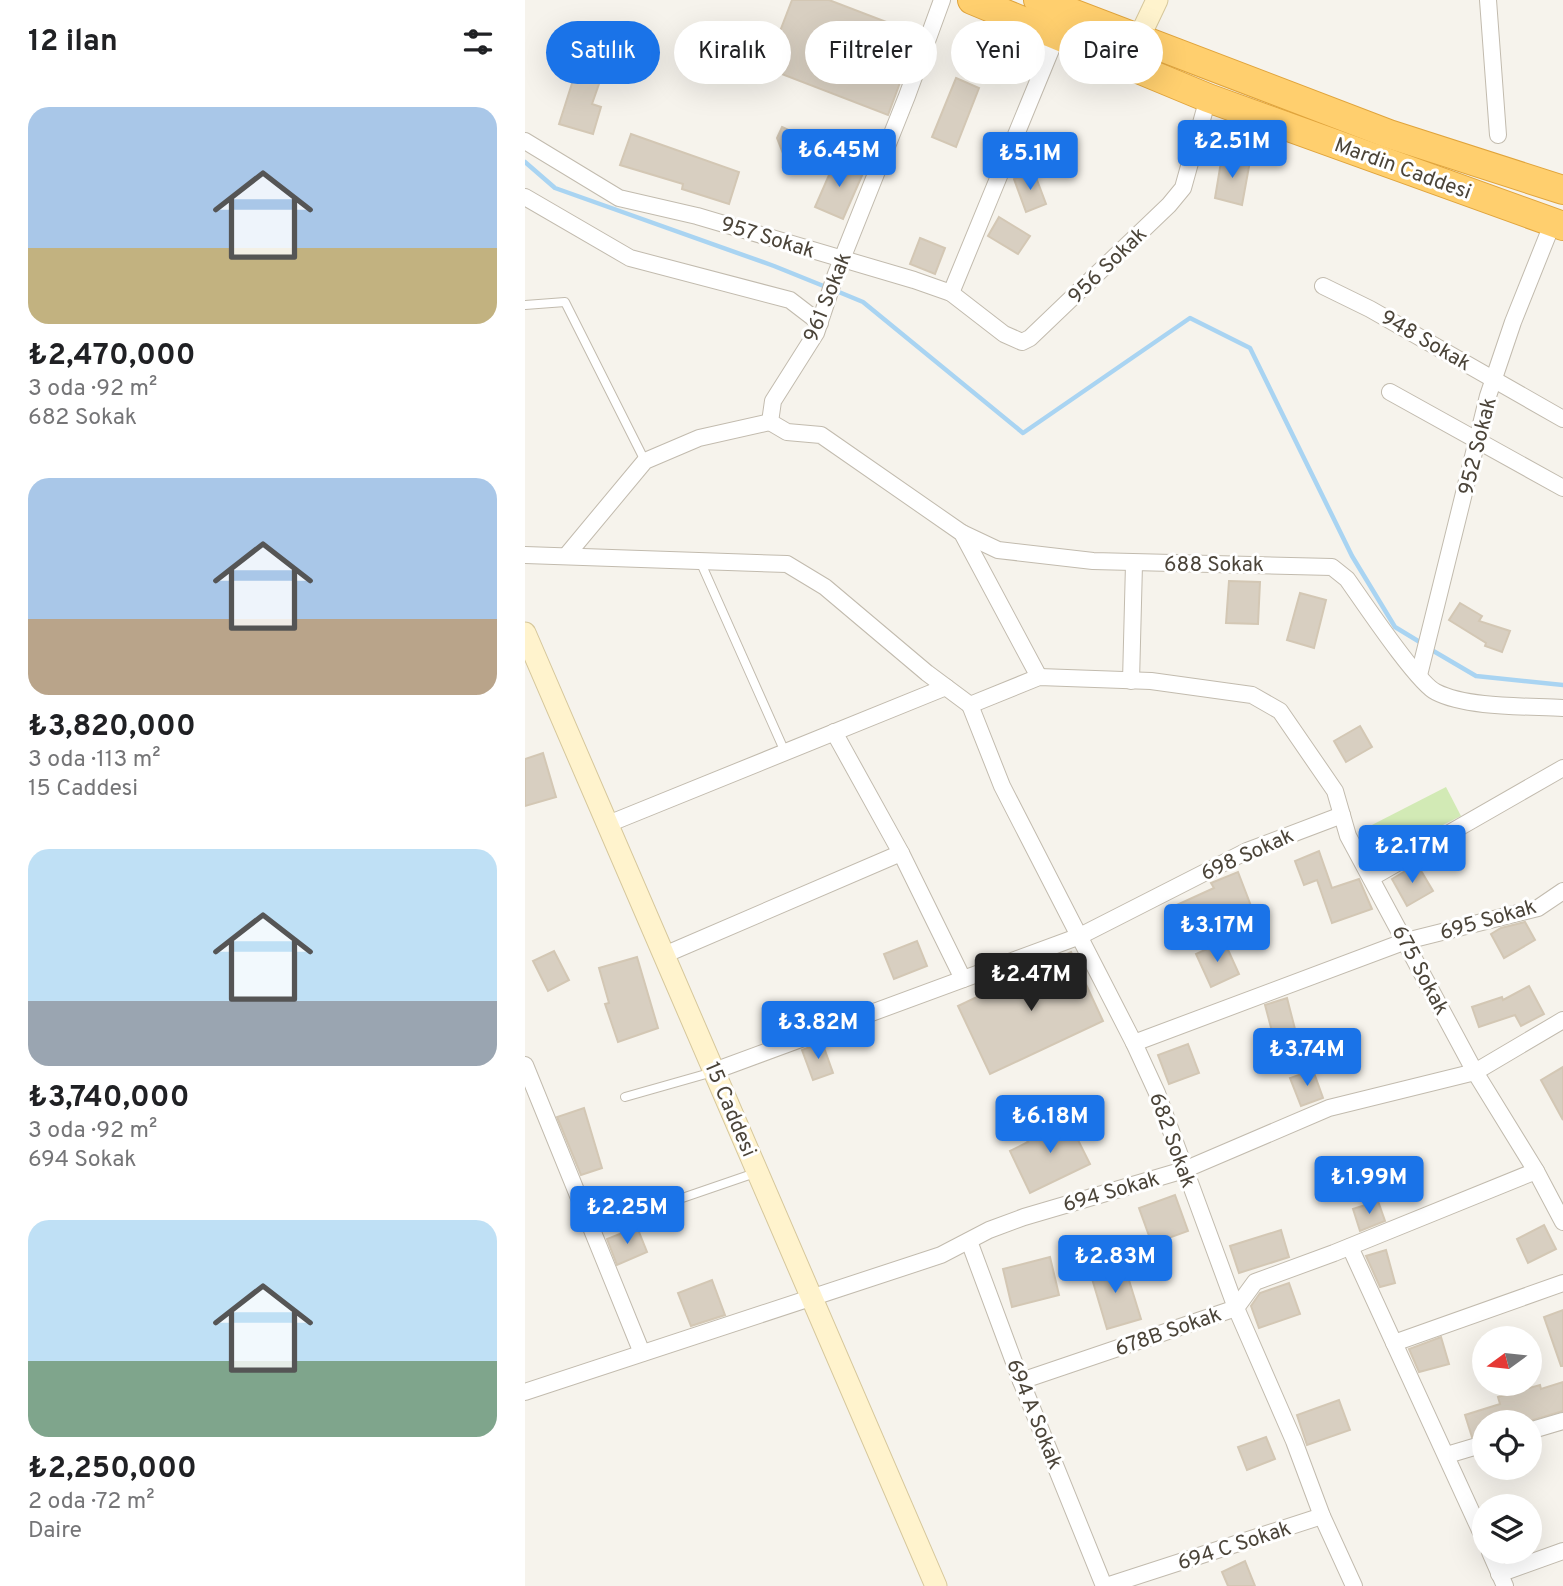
<!DOCTYPE html>
<html lang="tr">
<meta charset="utf-8">
<style>
:root{--surface:#fff;--page:#f6f6f6;--text:#202124;--muted:#757577;--accent:#1a73e8}
body{margin:0;font-family:Overpass,sans-serif;background:var(--page);color:var(--text);height:100vh;display:flex;flex-direction:column;font-size:26px;white-space:nowrap}
*{box-sizing:border-box;margin:0}
p{font-size:23px;color:var(--muted)}
.icon{flex:none;width:38px;height:38px;fill:none;stroke:currentColor;stroke-width:2;stroke-linecap:round;stroke-linejoin:round}
.map{position:relative;flex:1;overflow:hidden}
.panel{display:flex;flex-direction:column;background:var(--surface);width:525px}
.panel>*{flex:none}
.top-card{position:absolute;left:21px;top:21px;width:665px;height:63px;display:flex;gap:14px}
.needle{width:46px;rotate:255deg}
.tools{position:absolute;left:947px;top:1326px;display:grid;gap:14px}
.tools a{display:grid;place-items:center;width:70px;height:70px;border-radius:50%;background:var(--surface);box-shadow:0 7px 28px #0002;font-size:35px}
.price{position:absolute;translate:-50% -60px;padding:0 16px;border-radius:7px;background:var(--accent);color:#fff;font-size:23px;line-height:46px;filter:drop-shadow(0 2px 4px #0008)}
.price::after{content:'';position:absolute;left:50%;top:42px;width:21px;height:16px;margin-left:-10px;background:inherit;clip-path:polygon(0 0,100% 0,50% 100%)}
.price.selected{background:#222;color:#fff}
ul{padding:0;list-style:none}
li{display:grid;align-content:center;gap:14px;height:371px;padding:0 28px}
li span{display:grid;place-items:center;height:217px;border-radius:21px;color:#555}
li>.icon{margin-inline-start:auto}
span .icon{width:126px;height:126px;fill:#fffc;stroke-width:1}
li b{font-size:30px}
h2{display:flex;justify-content:space-between;align-items:center;height:84px;padding:0 28px;font-size:30px}
.pill{padding:0 24px;border-radius:32px;background:var(--surface);box-shadow:0 7px 28px #0002;font-size:24px;line-height:63px}
.pill.selected{background:var(--accent);color:#fff}
main{display:flex;flex:1;min-height:0}
.map>svg:first-child{display:block}
.green{fill:#d2eab5}
.lines{fill:none;stroke-linecap:round;stroke-linejoin:round}
.stream{stroke:#a9d4f2;stroke-width:4.5}
.building{fill:#d8cfc1;stroke:#d3c7b4;stroke-width:2}
.lane-casing{stroke:#c2bbae;stroke-width:10}
.street-casing{stroke:#c2bbae;stroke-width:18}
.secondary-casing{stroke:#d6c79b;stroke-width:23}
.highway-casing{stroke:#e0a43c;stroke-width:30}
.lane{stroke:#fff;stroke-width:8}
.street{stroke:#fff;stroke-width:16}
.secondary{stroke:#fff3cd;stroke-width:21}
.highway{stroke:#ffcf6e;stroke-width:28}
.labels{text-anchor:middle;stroke-width:6;stroke-linejoin:round;paint-order:stroke}
.street-label{font-size:21px;fill:#4b4439;stroke:#fff}
</style>
<main>
<section class="panel">
<h2>12 ilan<svg class="icon" aria-label="filters" viewBox="0 0 24 24"><path d="M4 7h16M4 17h16"/><circle cx="9" cy="7" r="2"/><circle cx="15" cy="17" r="2"/></svg></h2>
<ul>
<li><span style="background:linear-gradient(#a9c7e8 65%,#c2b280 0)"><svg class="icon" aria-label="home" viewBox="0 0 24 24"><path d="M3 11l9-7 9 7M6 9v11h12V9"/></svg></span><div><b>₺2,470,000</b><p>3 oda · 92 m²</p><p>682 Sokak</p></div></li>
<li><span style="background:linear-gradient(#a9c7e8 65%,#b9a48a 0)"><svg class="icon" aria-label="home" viewBox="0 0 24 24"><path d="M3 11l9-7 9 7M6 9v11h12V9"/></svg></span><div><b>₺3,820,000</b><p>3 oda · 113 m²</p><p>15 Caddesi</p></div></li>
<li><span style="background:linear-gradient(#bfe0f5 70%,#9aa5b1 0)"><svg class="icon" aria-label="home" viewBox="0 0 24 24"><path d="M3 11l9-7 9 7M6 9v11h12V9"/></svg></span><div><b>₺3,740,000</b><p>3 oda · 92 m²</p><p>694 Sokak</p></div></li>
<li><span style="background:linear-gradient(#bfe0f5 65%,#7fa58c 0)"><svg class="icon" aria-label="home" viewBox="0 0 24 24"><path d="M3 11l9-7 9 7M6 9v11h12V9"/></svg></span><div><b>₺2,250,000</b><p>2 oda · 72 m²</p><p>Daire</p></div></li>
</ul>
</section>
<div class="map">
<svg width="1038" height="1586" viewBox="0 0 1038 1586">
<rect width="100%" height="100%" fill="#f6f3ec"/>
<!-- green -->
<polygon class="green" points="921,787 936,816 856,856 841,828"/>
<g class="lines">
<!-- stream -->
<g class="stream">
<polyline points="0,162 30,188 249,266 301,287"/>
<polyline points="309,290 338,302 498,433 665,318 725,348 827,556 870,627 898,644"/>
<polyline points="905,649 951,676 1038,685"/>
</g>
</g>
<!-- building -->
<g class="building">
<polygon points="267,0 304,0 393,34 363,115 241,68"/>
<polygon points="57,52 82,61 67,104 76,107 68,134 34,124"/>
<polygon points="431,78 454,88 431,147 407,137"/>
<polygon points="257,127 281,138 269,166 261,161 252,138"/>
<polygon points="106,134 214,172 204,204 157,189 158,184 95,165"/>
<polygon points="697,156 725,161 717,205 690,198"/>
<polygon points="311,159 339,171 318,219 290,207"/>
<polygon points="509,172 521,204 501,212 489,179"/>
<polygon points="474,217 505,236 493,254 463,236"/>
<polygon points="395,238 420,248 410,274 385,264"/>
<polygon points="704,581 735,582 733,624 701,623"/>
<polygon points="775,593 801,600 789,648 762,640"/>
<polygon points="935,603 957,616 954,621 985,631 977,652 960,646 961,643 924,620"/>
<polygon points="835,726 847,747 821,762 809,741"/>
<polygon points="18,753 31,797 0,806 0,759"/>
<polygon points="794,851 807,888 834,879 847,909 807,923 792,880 779,885 770,861"/>
<polygon points="892,864 908,891 882,906 867,879"/>
<polygon points="713,872 726,906 700,916 698,913 656,932 645,908 689,888 686,883"/>
<polygon points="1000,922 1010,940 979,958 966,934 976,928"/>
<polygon points="392,941 402,966 369,979 359,954"/>
<polygon points="699,941 714,974 686,987 671,954"/>
<polygon points="29,951 44,980 23,991 8,961"/>
<polygon points="546,952 578,1021 465,1074 433,1006"/>
<polygon points="112,957 133,1028 93,1042 80,1004 84,1003 74,968"/>
<polygon points="1004,986 1019,1014 996,1026 990,1015 954,1027 947,1007 977,997 978,1000"/>
<polygon points="762,998 770,1029 748,1035 740,1005"/>
<polygon points="297,1042 308,1073 288,1080 277,1050"/>
<polygon points="663,1044 674,1073 644,1084 633,1055"/>
<polygon points="1038,1067 1038,1120 1016,1080"/>
<polygon points="788,1070 798,1098 776,1106 765,1078"/>
<polygon points="59,1108 77,1168 56,1175 32,1117"/>
<polygon points="541,1116 565,1164 505,1193 485,1151 503,1142 500,1136"/>
<polygon points="650,1195 663,1231 627,1244 614,1208"/>
<polygon points="853,1201 860,1221 835,1231 828,1209"/>
<polygon points="1019,1225 1031,1249 1003,1263 992,1239"/>
<polygon points="112,1227 122,1252 92,1265 82,1239"/>
<polygon points="756,1230 764,1257 714,1273 705,1246"/>
<polygon points="861,1250 870,1283 855,1287 841,1256"/>
<polygon points="525,1257 534,1295 487,1307 478,1269"/>
<polygon points="598,1261 616,1319 582,1329 565,1272"/>
<polygon points="187,1280 200,1315 166,1326 153,1293"/>
<polygon points="764,1283 775,1314 734,1328 726,1306 735,1293"/>
<polygon points="1038,1310 1038,1366 1036,1366 1019,1317"/>
<polygon points="916,1337 924,1364 894,1372 884,1349"/>
<polygon points="1038,1382 1038,1411 998,1423 959,1423 959,1434 947,1437 940,1415 975,1404 973,1397 1015,1385 1016,1389"/>
<polygon points="814,1400 825,1430 782,1445 772,1415"/>
<polygon points="741,1437 750,1459 722,1470 713,1447"/>
<polygon points="720,1561 730,1586 703,1586 697,1572"/>
</g>
<g class="lines">
<defs>
<g id="lane">
<polyline points="0,305 40,302 120,461"/>
<polyline points="175,561 260,752"/>
<polyline points="100,1097 188,1072"/>
<polyline points="67,1229 233,1172"/>
</g>
<g id="street">
<polyline points="417,0 382,96 311,274 291,333 248,401 245,422 262,432 296,435 437,533 514,677"/>
<polyline points="963,0 973,135"/>
<polyline points="0,141 94,198 172,216 389,280 426,293 479,334 497,342 505,338 644,205 658,188 683,98"/>
<polyline points="0,197 105,258 265,300 295,323"/>
<polyline points="798,286 845,309 1038,419"/>
<polyline points="426,293 532,35"/>
<polyline points="865,392 1038,488"/>
<path d="M437 533 473 550 568 561 807 567 822 579C837 600 893 684 911 692 942 708 1002 706 1038 708"/>
<polyline points="0,555 262,564 300,587 402,673 445,705"/>
<polyline points="41,556 120,461 174,438 245,422"/>
<polyline points="894,675 963,396 988,322 1028,222"/>
<polyline points="606,681 609,564"/>
<polyline points="445,705 477,786 609,1043 632,1093 711,1308 769,1441 797,1516 829,1586"/>
<polyline points="445,705 514,677 626,681 727,695 755,711 810,791 823,836 950,1072 1011,1171 1038,1222"/>
<polyline points="309,732 376,853 438,979"/>
<polyline points="83,824 421,687"/>
<polyline points="846,878 1038,768"/>
<polyline points="139,955 376,853"/>
<polyline points="609,1043 881,941 1013,908 1038,891"/>
<polyline points="0,1065 117,1353"/>
<polyline points="189,1071 555,936 722,851 817,815"/>
<polyline points="444,1241 496,1381 579,1586"/>
<polyline points="825,1247 959,1539"/>
<polyline points="869,1343 1038,1283"/>
<polyline points="496,1381 711,1308 730,1282 809,1253 1011,1171"/>
<polyline points="0,1392 416,1255 464,1230 499,1217 659,1170 804,1108 950,1072 1038,1020"/>
<polyline points="1004,1431 1038,1421"/>
<polyline points="922,1455 959,1444"/>
<polyline points="965,1552 980,1586"/>
<polyline points="974,1574 1038,1551"/>
<polyline points="581,1586 797,1516"/>
</g>
<g id="secondary">
<polyline points="613,40 632,0"/>
<polyline points="0,633 411,1586"/>
</g>
<g id="highway">
<polyline points="447,0 683,98 1038,226"/>
<polyline points="513,0 864,134 1038,190"/>
</g>
</defs>
<!-- lane casing -->
<use href="#lane" class="lane-casing"/>
<!-- street casing -->
<use href="#street" class="street-casing"/>
<!-- secondary casing -->
<use href="#secondary" class="secondary-casing"/>
<!-- highway casing -->
<use href="#highway" class="highway-casing"/>
<!-- lane -->
<use href="#lane" class="lane"/>
<!-- street -->
<use href="#street" class="street"/>
<!-- secondary -->
<use href="#secondary" class="secondary"/>
<!-- highway -->
<use href="#highway" class="highway"/>
</g>
<g class="labels">
<!-- street labels -->
<g class="street-label">
<text transform="translate(878 168) rotate(20)" y="7">Mardin Caddesi</text>
<text transform="translate(243 237) rotate(17)" y="7">957 Sokak</text>
<text transform="translate(582 265) rotate(-44)" y="7">956 Sokak</text>
<text transform="translate(302 297) rotate(-68)" y="7">961 Sokak</text>
<text transform="translate(901 340) rotate(30)" y="7">948 Sokak</text>
<text transform="translate(952 446) rotate(-76)" y="7">952 Sokak</text>
<text x="689" y="571">688 Sokak</text>
<text transform="translate(722 854) rotate(-24)" y="7">698 Sokak</text>
<text transform="translate(963 919) rotate(-16)" y="7">695 Sokak</text>
<text transform="translate(896 970) rotate(62)" y="7">675 Sokak</text>
<text transform="translate(206 1109) rotate(67)" y="7">15 Caddesi</text>
<text transform="translate(648 1140) rotate(70)" y="7">682 Sokak</text>
<text transform="translate(586 1191) rotate(-16)" y="7">694 Sokak</text>
<text transform="translate(643 1331) rotate(-19)" y="7">678B Sokak</text>
<text transform="translate(510 1414) rotate(68)" y="7">694 A Sokak</text>
<text transform="translate(709 1545) rotate(-18)" y="7">694 C Sokak</text>
</g>
</g>
</svg>
<div class="tools">
<a><svg class="needle" viewBox="-14 -14 28 28"><path d="M0-13l5 13h-10z" fill="#e53935"/><path d="M0 13l5-13h-10z" fill="#757577"/></svg></a>
<a><svg class="icon" aria-label="locate" viewBox="0 0 24 24"><circle cx="12" cy="12" r="6"/><path d="M12 2v4M12 18v4M2 12h4M18 12h4"/></svg></a>
<a><svg class="icon" aria-label="layers" viewBox="0 0 24 24"><path d="M12 4l9 5-9 5-9-5zM3 14l9 5 9-5"/></svg></a>
</div>
<b class="price" style="left:707px;top:180px">₺2.51M</b>
<b class="price" style="left:314px;top:189px">₺6.45M</b>
<b class="price" style="left:505px;top:192px">₺5.1M</b>
<b class="price" style="left:887px;top:885px">₺2.17M</b>
<b class="price" style="left:692px;top:964px">₺3.17M</b>
<b class="price selected" style="left:506px;top:1013px">₺2.47M</b>
<b class="price" style="left:293px;top:1061px">₺3.82M</b>
<b class="price" style="left:782px;top:1088px">₺3.74M</b>
<b class="price" style="left:525px;top:1155px">₺6.18M</b>
<b class="price" style="left:844px;top:1216px">₺1.99M</b>
<b class="price" style="left:102px;top:1246px">₺2.25M</b>
<b class="price" style="left:590px;top:1295px">₺2.83M</b>
<div class="top-card">
<a class="pill selected">Satılık</a>
<a class="pill">Kiralık</a>
<a class="pill">Filtreler</a>
<a class="pill">Yeni</a>
<a class="pill">Daire</a>
</div>
</div>
</main>
